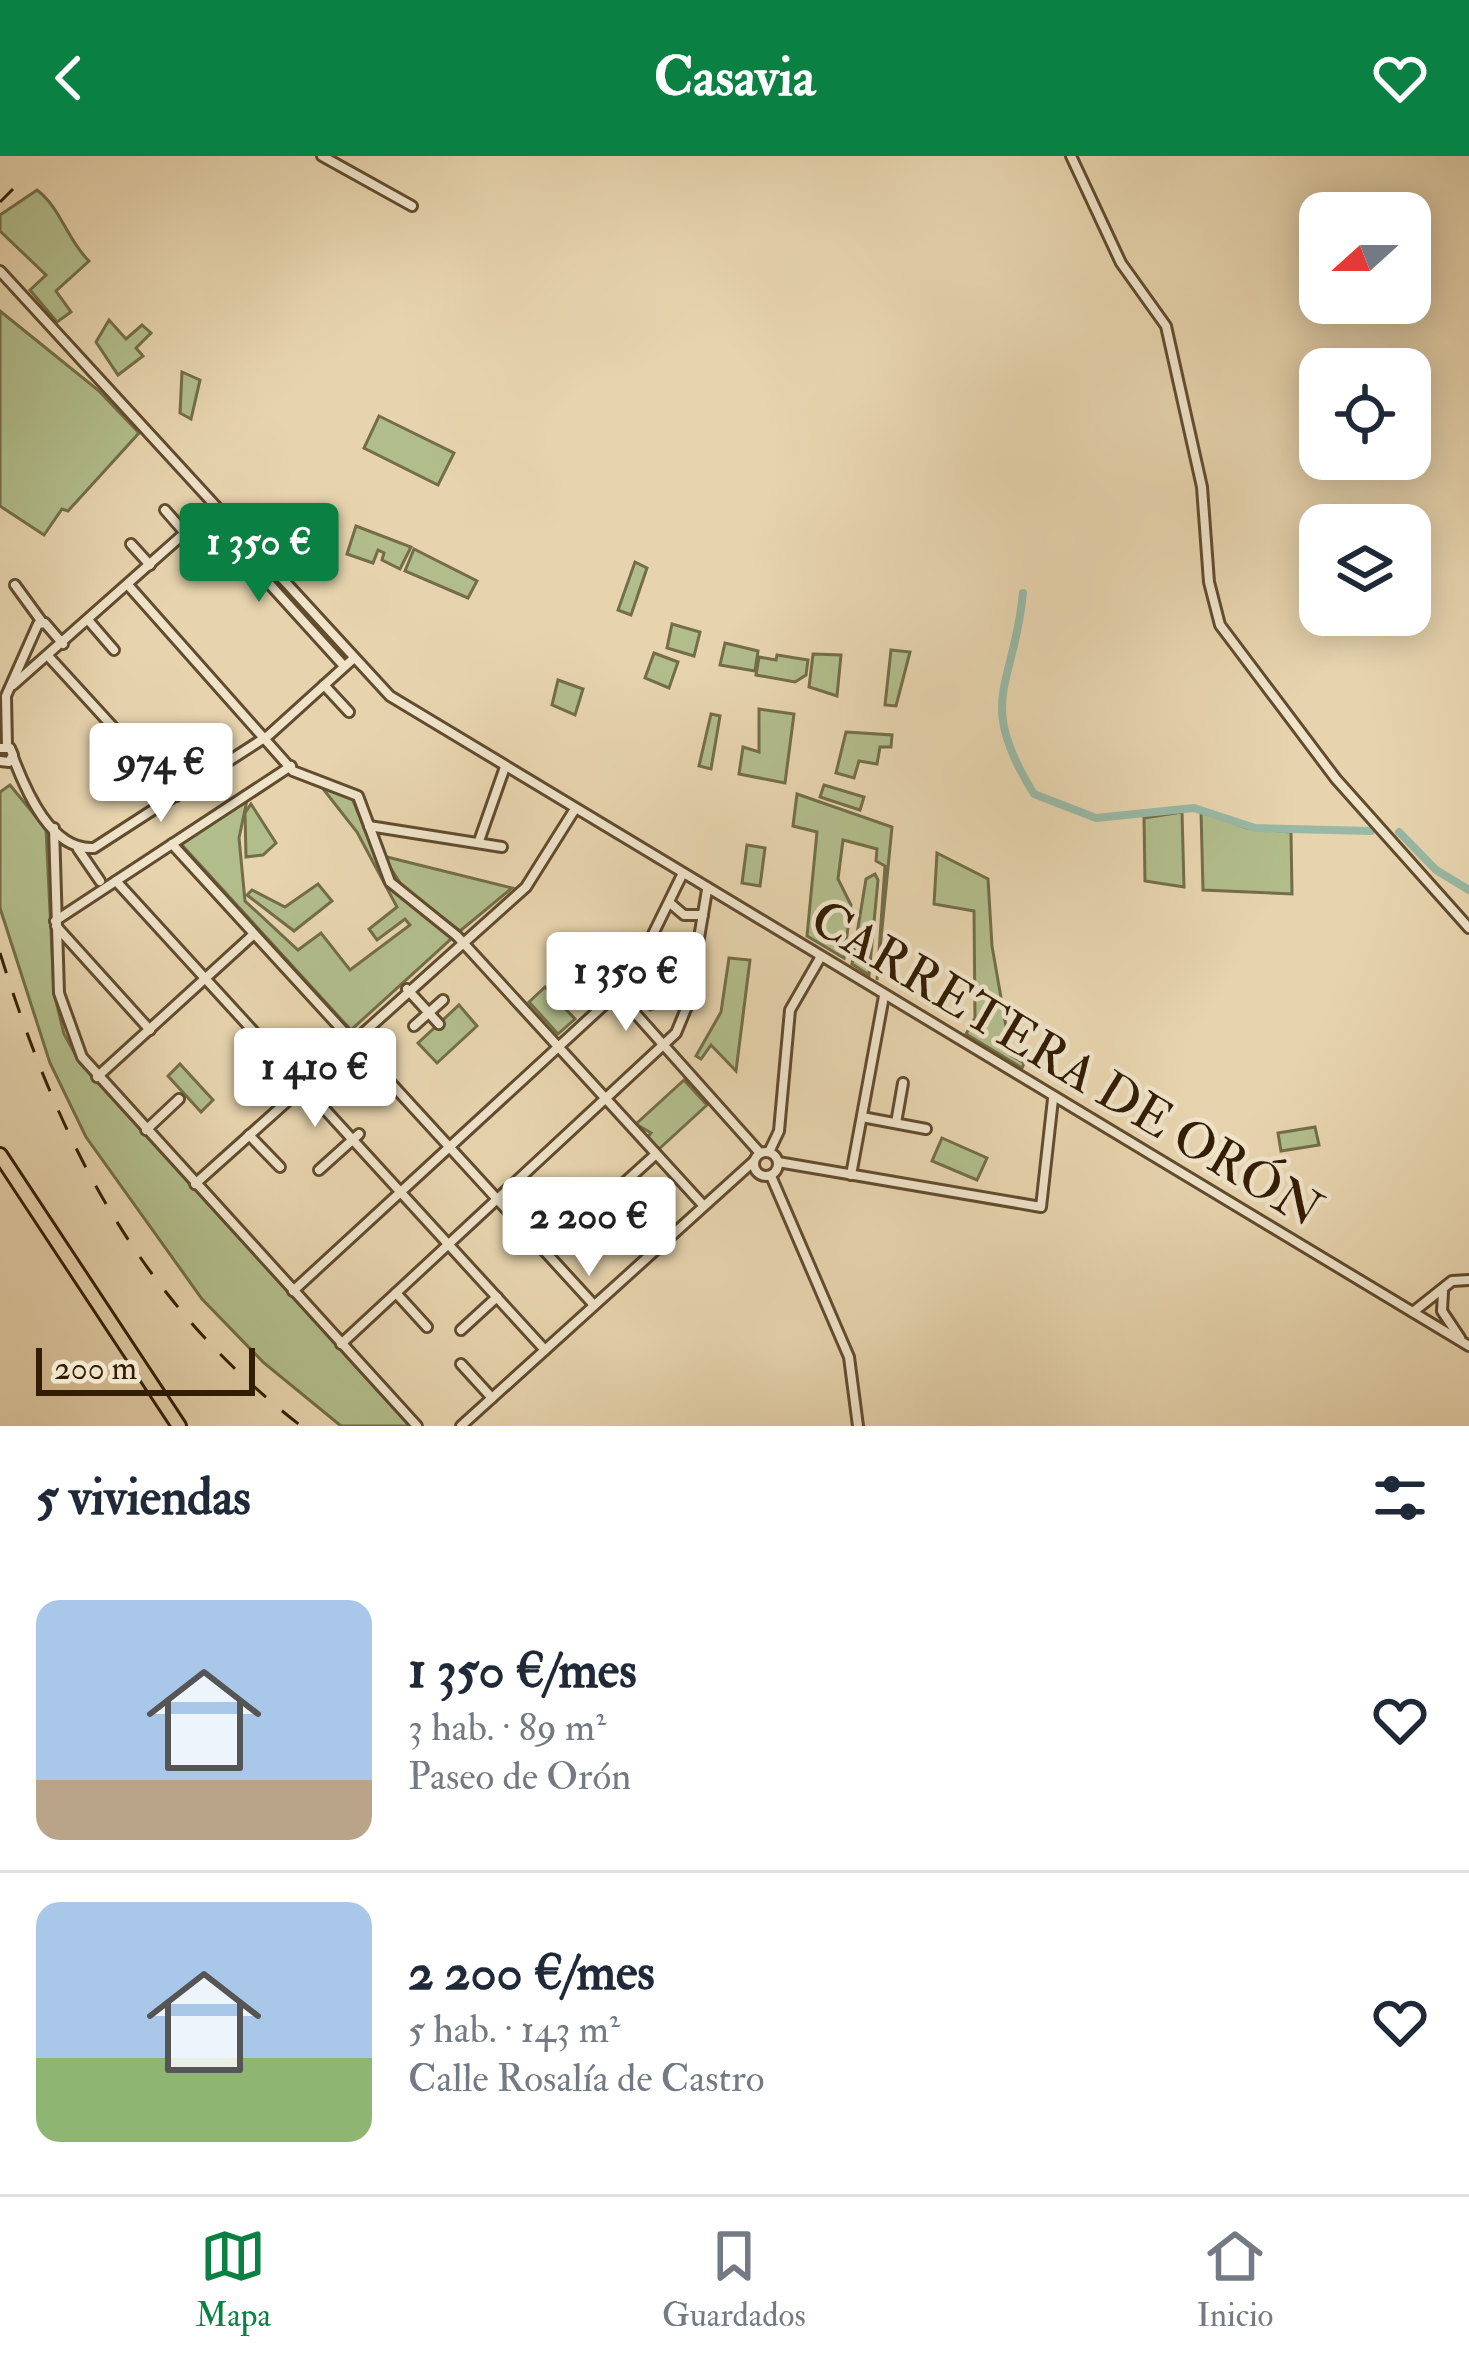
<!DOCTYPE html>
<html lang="es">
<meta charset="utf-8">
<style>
:root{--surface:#fff;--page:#f6f6f7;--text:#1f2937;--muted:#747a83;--line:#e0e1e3;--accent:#0b8043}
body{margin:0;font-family:"IM FELL Double Pica",serif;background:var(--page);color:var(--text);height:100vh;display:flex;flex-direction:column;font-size:45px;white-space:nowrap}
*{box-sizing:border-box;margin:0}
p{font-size:39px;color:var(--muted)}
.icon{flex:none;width:66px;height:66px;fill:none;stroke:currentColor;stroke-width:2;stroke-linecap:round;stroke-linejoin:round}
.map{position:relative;height:1270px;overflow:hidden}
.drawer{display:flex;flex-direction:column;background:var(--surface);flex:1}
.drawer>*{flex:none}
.needle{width:78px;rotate:249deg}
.tools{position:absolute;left:1299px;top:36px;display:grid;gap:24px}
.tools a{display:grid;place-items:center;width:132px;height:132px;border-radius:24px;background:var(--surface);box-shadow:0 6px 30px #0003;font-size:60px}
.scale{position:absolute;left:36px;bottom:30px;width:219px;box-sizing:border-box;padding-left:12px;border:6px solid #341e03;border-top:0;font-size:33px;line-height:42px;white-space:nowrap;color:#341e03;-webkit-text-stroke:9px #efe3ca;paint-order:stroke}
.price{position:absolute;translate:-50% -102px;padding:0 27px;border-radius:12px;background:#fff;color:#222;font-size:39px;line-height:78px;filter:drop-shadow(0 3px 6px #0008)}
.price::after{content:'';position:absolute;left:50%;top:72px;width:36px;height:27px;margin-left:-18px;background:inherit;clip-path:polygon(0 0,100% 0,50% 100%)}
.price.current{background:var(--accent);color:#fff}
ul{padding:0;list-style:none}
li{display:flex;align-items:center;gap:36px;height:300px;padding:0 36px}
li+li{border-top:3px solid var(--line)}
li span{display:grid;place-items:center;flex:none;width:336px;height:240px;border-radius:24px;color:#555}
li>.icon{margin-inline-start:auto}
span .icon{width:144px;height:144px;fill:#fffc;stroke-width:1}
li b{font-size:51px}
h2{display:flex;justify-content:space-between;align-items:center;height:144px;padding:0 36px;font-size:51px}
header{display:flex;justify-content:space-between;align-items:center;height:156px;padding:0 36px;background:var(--accent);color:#fff;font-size:54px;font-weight:700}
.tab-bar{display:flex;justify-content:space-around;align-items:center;height:168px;border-top:3px solid var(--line);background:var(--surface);font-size:33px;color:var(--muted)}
.tab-bar a{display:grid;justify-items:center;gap:6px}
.tab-bar .current{color:var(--accent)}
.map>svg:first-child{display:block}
.green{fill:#b2bd8c;stroke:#736e48;stroke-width:3}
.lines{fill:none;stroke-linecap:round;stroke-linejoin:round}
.canal{stroke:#98b9a5;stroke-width:8}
.minor-casing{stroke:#614c2e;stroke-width:14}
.highway-casing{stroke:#341e03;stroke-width:18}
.minor{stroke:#efe3ca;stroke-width:8}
.highway{stroke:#e7d4ae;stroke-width:12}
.rail{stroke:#341e03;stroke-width:3;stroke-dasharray:21 21;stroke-linecap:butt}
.labels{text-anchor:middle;stroke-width:9;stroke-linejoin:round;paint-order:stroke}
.street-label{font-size:51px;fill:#341e03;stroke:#efe3ca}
</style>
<header><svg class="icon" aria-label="back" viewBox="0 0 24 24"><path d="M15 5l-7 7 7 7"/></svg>Casavia<svg class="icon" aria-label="heart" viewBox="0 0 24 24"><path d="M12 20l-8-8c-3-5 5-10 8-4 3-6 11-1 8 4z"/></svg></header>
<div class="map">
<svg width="1469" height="1270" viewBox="0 0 1469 1270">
<rect width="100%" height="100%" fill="#e7d4ae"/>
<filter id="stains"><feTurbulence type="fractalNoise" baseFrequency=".00167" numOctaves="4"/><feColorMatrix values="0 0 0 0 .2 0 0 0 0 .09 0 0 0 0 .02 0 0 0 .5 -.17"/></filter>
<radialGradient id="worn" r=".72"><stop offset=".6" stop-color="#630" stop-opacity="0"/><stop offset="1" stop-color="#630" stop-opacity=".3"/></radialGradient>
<!-- green -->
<g class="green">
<path d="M37 34C61 52 67 84 89 105L56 135 71 156 57 166 30 134 46 119 0 75V59Z"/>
<polygon points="0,155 98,234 139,277 68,355 62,353 44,379 0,350"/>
<polygon points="109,164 126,183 142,169 151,177 136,192 143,200 118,219 96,186"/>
<polygon points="182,216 200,224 191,263 180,257"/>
<polygon points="379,260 454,297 438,329 364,292"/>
<polygon points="356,370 411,391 400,413 382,404 384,397 378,394 373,407 347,398"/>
<polygon points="414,393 477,425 468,442 405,415"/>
<polygon points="635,406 647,412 631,459 618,454"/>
<polygon points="672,468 700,476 694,500 667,492"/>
<polygon points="725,487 758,495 755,515 720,509"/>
<polygon points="891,494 910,496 896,550 885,549"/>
<polygon points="654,497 678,506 669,532 645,522"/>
<polygon points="813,498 841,499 837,540 809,531"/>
<polygon points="777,499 808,504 806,519 795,526 756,519 759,501 776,504"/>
<polygon points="558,524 583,533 575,559 552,549"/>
<polygon points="759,553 794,558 785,627 739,618 743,591 759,596"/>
<polygon points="711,558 720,560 711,613 699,610"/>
<polygon points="846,576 892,579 891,591 880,591 877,608 859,605 854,622 836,617"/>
<polygon points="10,629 46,673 54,837 64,878 80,907 410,1270 341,1270 264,1207 202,1143 86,981 50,907 0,752 0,636"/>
<polygon points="320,629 352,642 387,728 452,782 351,874 181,688 247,644 239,682 245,745 298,794 321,777 350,814 410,769 405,763 377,784 369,773 397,751 357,676"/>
<polygon points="824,629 864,641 860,654 820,641"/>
<polygon points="797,638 892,671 877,824 885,710 876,705 877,693 843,684 838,723 851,749 844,802 807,780 817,676 793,670"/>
<polygon points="251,648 276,687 263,699 246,701 245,657"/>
<polygon points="1201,655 1247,672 1291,676 1292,738 1203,734"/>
<polygon points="1182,656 1184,731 1145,725 1144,662"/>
<polygon points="747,689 765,692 760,730 742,727"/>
<polygon points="937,697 988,723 992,790 1011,899 1024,907 1022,912 966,878 975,862 974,755 934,748"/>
<polygon points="383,700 512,732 460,775 402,730"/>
<polygon points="875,718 878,724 869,819 852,808 866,723"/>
<polygon points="318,728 332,745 294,775 247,739 252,734 285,751"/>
<polygon points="661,782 647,823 659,826 667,841 661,851 650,854 628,836"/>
<polygon points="729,802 750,804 736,915 711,889 701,903 696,900 721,856"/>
<polygon points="545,831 575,863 558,878 529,846"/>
<polygon points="459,849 477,870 437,907 418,887"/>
<polygon points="180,908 213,944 201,956 168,920"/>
<polygon points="684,924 707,949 659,993 648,981 651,977 636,968"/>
<polygon points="1315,971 1319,989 1281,995 1278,977"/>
<polygon points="942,982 987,1002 977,1024 932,1005"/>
</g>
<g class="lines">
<!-- canal -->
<g class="canal">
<path d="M1023 437C1014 532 975 543 1034 638L1096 662 1194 652 1255 672 1371 675"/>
<polyline points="1399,676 1436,714 1469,734"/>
</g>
<defs>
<g id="minor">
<polyline points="322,0 412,50"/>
<polyline points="1071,0 1121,107 1166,170 1202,331 1209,426 1220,469 1336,623 1469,772"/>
<polyline points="0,115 390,540 1469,1190"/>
<polyline points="165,354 186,378"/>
<polyline points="206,358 344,510"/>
<polyline points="131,388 150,409"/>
<polyline points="15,429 42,466"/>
<polyline points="128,429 293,615 358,640 390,726 457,780 703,1049"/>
<polyline points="89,465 114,494"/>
<polyline points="49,501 176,640"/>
<polyline points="13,529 214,351"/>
<polyline points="324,529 349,556"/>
<polyline points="7,591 6,540 38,468 45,467 63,488"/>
<polyline points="0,592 10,592 13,599 9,606 0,605"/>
<path d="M13 601C26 635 51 695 94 692L269 579 353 503"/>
<polyline points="369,670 502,691"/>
<polyline points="54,672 59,837 82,901 417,1270"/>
<polyline points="479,685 505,611"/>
<polyline points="172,688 594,1149"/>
<polyline points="78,693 100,725"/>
<polyline points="116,725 545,1194"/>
<polyline points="670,747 684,759 703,759"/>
<polyline points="55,765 291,610"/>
<polyline points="56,770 150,874"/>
<polyline points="407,833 439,868"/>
<polyline points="618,838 760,997"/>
<polyline points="414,870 443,844"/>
<polyline points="97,921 254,778"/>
<polyline points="862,961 926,973"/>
<polyline points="896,967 903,927"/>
<polyline points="146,974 179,943"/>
<polyline points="249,979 280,1011"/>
<circle cx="766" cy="1008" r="12"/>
<polyline points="769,996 779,975 790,854 820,802"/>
<polyline points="778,1006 1041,1051 1053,943"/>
<polyline points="319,1014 359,978"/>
<polyline points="851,1019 884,840"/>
<polyline points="771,1020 849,1201 858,1270"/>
<polyline points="195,1028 526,731 575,653"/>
<polyline points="623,1028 656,998"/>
<polyline points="293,1135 630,825 682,719"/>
<polyline points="1443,1136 1442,1155 1460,1182"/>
<polyline points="396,1137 427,1171"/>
<polyline points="1413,1156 1452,1125 1469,1124"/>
<polyline points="461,1174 497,1141"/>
<polyline points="341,1188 676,877 688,848 707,734"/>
<polyline points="461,1208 492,1242"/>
<polyline points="461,1270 754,1005"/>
</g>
<polyline id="highway" points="0,999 179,1270"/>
</defs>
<!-- minor casing -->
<use href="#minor" class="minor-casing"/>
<!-- highway casing -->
<use href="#highway" class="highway-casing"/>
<!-- minor -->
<use href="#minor" class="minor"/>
<!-- highway -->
<use href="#highway" class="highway"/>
<!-- rail -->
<g class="rail">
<polyline points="0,46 13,33"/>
<path d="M0 797C60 989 139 1144 301 1270"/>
</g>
</g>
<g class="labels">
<!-- street labels -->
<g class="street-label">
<text transform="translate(1067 907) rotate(31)" y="18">CARRETERA DE ORÓN</text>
</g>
</g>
<rect width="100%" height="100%" filter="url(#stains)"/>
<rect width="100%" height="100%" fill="url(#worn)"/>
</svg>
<div class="tools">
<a><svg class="needle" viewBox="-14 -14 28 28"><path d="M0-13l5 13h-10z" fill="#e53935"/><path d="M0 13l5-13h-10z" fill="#747a83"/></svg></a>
<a><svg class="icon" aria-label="locate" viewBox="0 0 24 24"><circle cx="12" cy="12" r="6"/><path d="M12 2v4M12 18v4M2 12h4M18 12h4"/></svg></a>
<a><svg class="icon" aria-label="layers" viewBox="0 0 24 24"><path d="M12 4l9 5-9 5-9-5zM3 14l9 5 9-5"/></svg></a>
</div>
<div class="scale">200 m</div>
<b class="price current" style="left:259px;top:449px">1 350 €</b>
<b class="price" style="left:161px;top:669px">974 €</b>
<b class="price" style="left:626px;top:878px">1 350 €</b>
<b class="price" style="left:315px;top:974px">1 410 €</b>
<b class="price" style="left:589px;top:1123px">2 200 €</b>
</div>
<section class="drawer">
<h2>5 viviendas<svg class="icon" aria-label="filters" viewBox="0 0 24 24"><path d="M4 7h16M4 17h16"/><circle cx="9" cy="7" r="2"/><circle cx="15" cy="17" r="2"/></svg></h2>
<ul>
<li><span style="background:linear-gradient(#a9c7e8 75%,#b9a48a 0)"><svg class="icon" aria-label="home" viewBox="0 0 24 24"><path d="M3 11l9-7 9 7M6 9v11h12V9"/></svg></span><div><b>1 350 €/mes</b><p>3 hab. · 89 m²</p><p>Paseo de Orón</p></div><svg class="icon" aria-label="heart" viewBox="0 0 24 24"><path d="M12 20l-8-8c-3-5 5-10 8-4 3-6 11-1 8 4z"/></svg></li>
<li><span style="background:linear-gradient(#a9c7e8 65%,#8fb573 0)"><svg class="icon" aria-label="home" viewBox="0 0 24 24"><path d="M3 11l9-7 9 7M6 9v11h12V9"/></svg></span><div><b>2 200 €/mes</b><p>5 hab. · 143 m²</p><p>Calle Rosalía de Castro</p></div><svg class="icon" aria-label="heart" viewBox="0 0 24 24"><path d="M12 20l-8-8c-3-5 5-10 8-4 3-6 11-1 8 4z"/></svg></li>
</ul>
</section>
<nav class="tab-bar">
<a class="current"><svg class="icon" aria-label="map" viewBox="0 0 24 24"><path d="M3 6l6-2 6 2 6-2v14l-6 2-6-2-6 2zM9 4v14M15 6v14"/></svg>Mapa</a>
<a><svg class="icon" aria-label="saved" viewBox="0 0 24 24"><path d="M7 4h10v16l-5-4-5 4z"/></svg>Guardados</a>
<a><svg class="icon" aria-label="home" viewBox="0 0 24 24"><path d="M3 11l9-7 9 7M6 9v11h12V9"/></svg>Inicio</a>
</nav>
